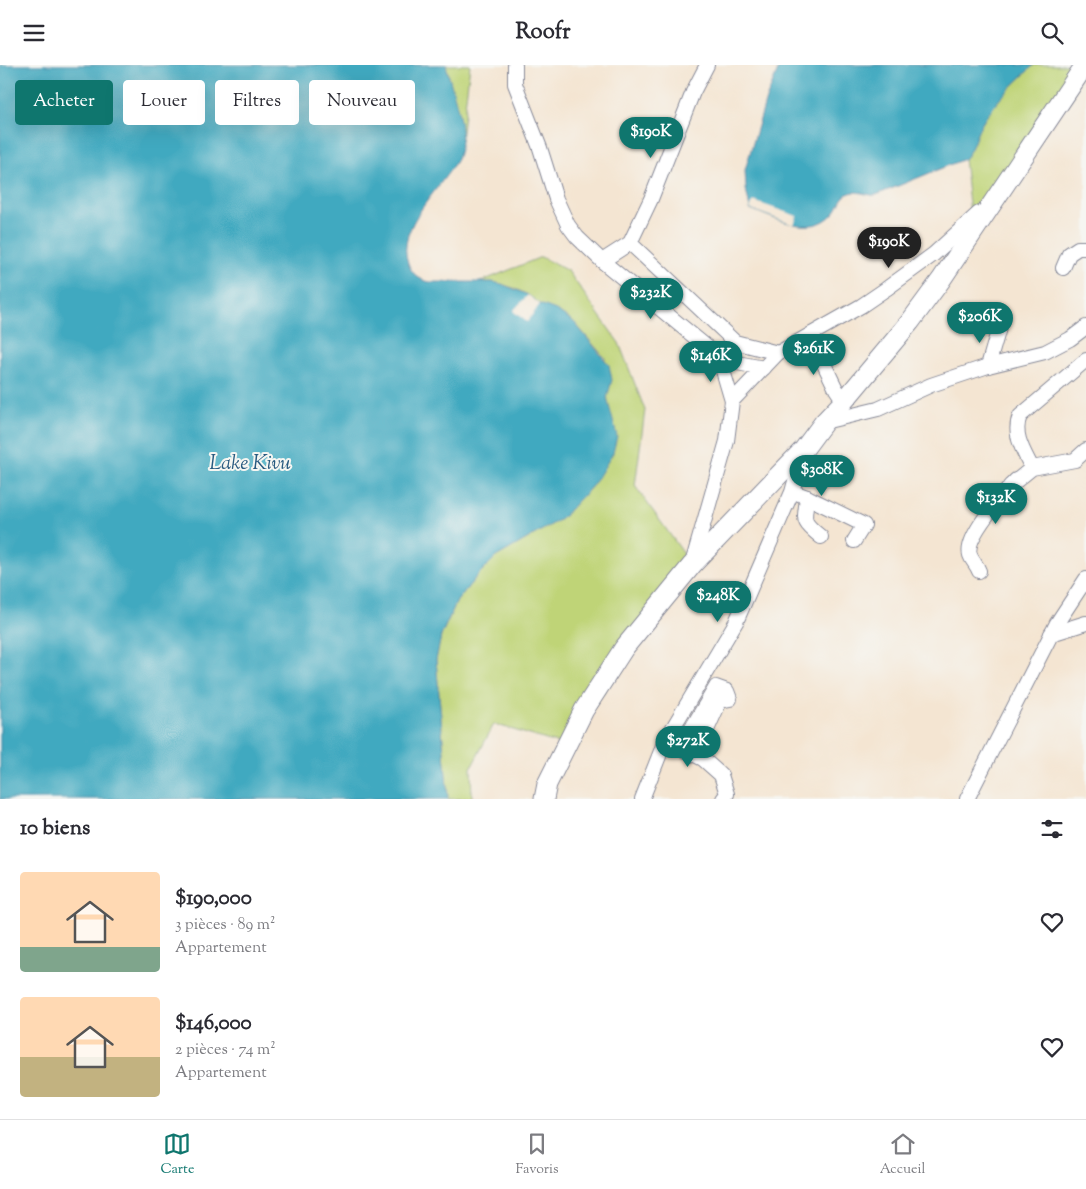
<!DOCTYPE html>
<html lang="fr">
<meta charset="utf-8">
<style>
:root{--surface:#fff;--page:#f2f2f3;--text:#2b2b33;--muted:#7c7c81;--line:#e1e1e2;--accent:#0f766e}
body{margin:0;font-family:"Sorts Mill Goudy",serif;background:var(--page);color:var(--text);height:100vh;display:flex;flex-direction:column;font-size:19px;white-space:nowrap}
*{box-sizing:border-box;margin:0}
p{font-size:16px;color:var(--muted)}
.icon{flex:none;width:28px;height:28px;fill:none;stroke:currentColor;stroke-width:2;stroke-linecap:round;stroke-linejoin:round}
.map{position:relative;height:734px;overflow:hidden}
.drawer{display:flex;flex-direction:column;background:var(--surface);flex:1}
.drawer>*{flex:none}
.hud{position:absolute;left:15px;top:15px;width:500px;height:45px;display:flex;gap:10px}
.price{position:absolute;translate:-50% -42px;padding:0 11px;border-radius:18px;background:var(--accent);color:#fff;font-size:16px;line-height:32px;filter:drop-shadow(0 1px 2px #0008)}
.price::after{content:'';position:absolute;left:50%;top:30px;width:15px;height:11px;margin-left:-8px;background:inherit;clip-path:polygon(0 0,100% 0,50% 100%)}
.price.current{background:#222;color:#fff}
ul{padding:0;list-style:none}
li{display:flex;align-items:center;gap:15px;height:125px;padding:0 20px}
li span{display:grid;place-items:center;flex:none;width:140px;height:100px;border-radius:5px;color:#555}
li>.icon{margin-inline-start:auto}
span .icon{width:60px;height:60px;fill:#fffc;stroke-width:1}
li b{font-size:21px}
h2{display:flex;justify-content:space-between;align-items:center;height:60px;padding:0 20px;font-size:21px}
.tag{padding:0 18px;border-radius:5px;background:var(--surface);box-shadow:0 5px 20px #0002;font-size:18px;line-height:45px}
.tag.current{background:var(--accent);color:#fff}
header{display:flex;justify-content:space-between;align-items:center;height:65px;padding:0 20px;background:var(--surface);font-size:22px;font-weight:700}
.menu{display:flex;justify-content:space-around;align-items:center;height:70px;border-top:1px solid var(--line);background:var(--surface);font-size:14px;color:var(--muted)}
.menu a{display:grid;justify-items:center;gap:2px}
.menu .current{color:var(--accent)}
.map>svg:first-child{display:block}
.green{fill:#bfd477;stroke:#6d826a}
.water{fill:#40a9c0;stroke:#2e6c8f}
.pier{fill:#f4e5d2}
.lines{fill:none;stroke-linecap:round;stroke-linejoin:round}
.minor-casing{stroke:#888a98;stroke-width:16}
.highway-casing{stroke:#888a98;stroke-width:21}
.minor{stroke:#fff;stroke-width:14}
.highway{stroke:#fff;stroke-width:19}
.labels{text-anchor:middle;stroke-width:4;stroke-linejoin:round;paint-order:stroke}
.water-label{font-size:20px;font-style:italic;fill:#285a80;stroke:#f6f6f2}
</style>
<header><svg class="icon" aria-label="menu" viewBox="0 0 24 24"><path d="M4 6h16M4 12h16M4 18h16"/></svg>Roofr<svg class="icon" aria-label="search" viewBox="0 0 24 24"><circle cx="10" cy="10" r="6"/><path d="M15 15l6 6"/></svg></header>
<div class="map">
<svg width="1086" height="734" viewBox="0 0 1086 734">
<rect width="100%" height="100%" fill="#f6f6f2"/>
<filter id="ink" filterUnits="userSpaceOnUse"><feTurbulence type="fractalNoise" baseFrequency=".02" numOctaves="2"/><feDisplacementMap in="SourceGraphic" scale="10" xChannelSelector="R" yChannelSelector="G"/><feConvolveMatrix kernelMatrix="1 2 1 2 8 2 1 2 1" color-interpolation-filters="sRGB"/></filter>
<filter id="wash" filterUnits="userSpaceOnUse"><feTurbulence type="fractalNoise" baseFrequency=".0096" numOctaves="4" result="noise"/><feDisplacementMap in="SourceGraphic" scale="20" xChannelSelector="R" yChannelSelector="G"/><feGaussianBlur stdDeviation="1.12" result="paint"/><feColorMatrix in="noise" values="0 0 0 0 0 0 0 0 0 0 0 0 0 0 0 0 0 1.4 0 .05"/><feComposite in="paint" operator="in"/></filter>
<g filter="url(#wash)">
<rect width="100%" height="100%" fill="#f4e5d2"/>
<!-- green -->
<g class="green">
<polygon points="446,0 470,0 461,75 460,59"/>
<path d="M1034 0H1085L971 157 964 94C973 84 974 74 980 62 993 38 1014 19 1034 0Z"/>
<polygon points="541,192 568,206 619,278 645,345 635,421 692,500 566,681 494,659 471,703 472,734 448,734 436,595 441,571 457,536 476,512 496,492 561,454 594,419 608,338 605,293 574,257 561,248 540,239 528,230 514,223 492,217 480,217"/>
</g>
<!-- water -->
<g class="water">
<path d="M0 0H446C451 22 463 53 461 75 461 81 459 89 457 94 441 124 395 162 408 198 412 209 419 215 430 217H492L502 219 528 230 540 239 556 245 574 257 609 300 612 315 607 333 617 371 613 388 594 419 577 437 561 454 496 492 476 512 457 536 447 557 441 571 436 595 448 734H0Z"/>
<path d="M780 0H1034C1014 19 993 38 980 62 974 74 973 84 964 94L876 130C868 131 858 125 850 128 840 131 840 142 833 149 811 173 775 153 750 144L746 124 745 105 766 34Z"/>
</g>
<!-- pier -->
<g class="pier">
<polygon points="753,136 797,151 794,160 750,144"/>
<polygon points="528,230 540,239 527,257 513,246"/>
</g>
</g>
<g filter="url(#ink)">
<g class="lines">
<defs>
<g id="minor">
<polyline points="515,0 515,19 540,83 556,134 568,160 577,172 602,196 719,292 737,298 764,303"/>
<polyline points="630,178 735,277 778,288"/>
<polyline points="602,196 630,178 651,134 693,27 707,0"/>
<polyline points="1063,203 1069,189 1078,183 1086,183"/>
<polyline points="810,270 836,324 844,336"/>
<polyline points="988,301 999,263"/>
<polyline points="732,336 778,288 861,241 886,224 934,189 979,148"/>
<polyline points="824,357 878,344 931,320 988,301 1045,287 1070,274 1086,262"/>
<path d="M1032 403C1024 387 1012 369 1020 351L1086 295"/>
<polyline points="1010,421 1032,403 1075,395 1086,385"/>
<path d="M799 429 807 432C805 456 800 455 821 472"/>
<polyline points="807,432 864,460 854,476"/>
<polyline points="692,499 727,376 732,336 719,292"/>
<path d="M979 506C977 500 972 496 970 490 964 472 1005 428 1016 415"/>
<polyline points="1051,569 1086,558"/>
<polyline points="673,679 703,694 721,710 727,729 723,734"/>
<polyline points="680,683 716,622 727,626 730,634 720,636 706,667"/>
<polyline points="642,734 665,676 736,557 792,427 803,387"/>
<polyline points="967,734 1057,558 1086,514"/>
</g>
<polyline id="highway" points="544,734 547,719 584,645 624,583 692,500 804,384 824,357 844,336 910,257 941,215 1085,0"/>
</defs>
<!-- minor casing -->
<use href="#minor" class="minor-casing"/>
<!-- highway casing -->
<use href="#highway" class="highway-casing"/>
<!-- minor -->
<use href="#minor" class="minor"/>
<!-- highway -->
<use href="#highway" class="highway"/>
</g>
</g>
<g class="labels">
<!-- water labels -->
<g class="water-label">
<text x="250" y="404">Lake Kivu</text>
</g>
</g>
</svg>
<b class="price" style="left:651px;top:94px">$190K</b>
<b class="price current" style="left:889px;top:204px">$190K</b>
<b class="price" style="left:651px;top:255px">$232K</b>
<b class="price" style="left:980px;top:279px">$206K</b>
<b class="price" style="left:814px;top:311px">$261K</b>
<b class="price" style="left:711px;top:318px">$146K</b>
<b class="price" style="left:822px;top:432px">$308K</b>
<b class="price" style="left:996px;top:460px">$132K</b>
<b class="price" style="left:718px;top:558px">$248K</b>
<b class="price" style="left:688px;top:703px">$272K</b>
<div class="hud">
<a class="tag current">Acheter</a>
<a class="tag">Louer</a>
<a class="tag">Filtres</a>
<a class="tag">Nouveau</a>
</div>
</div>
<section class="drawer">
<h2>10 biens<svg class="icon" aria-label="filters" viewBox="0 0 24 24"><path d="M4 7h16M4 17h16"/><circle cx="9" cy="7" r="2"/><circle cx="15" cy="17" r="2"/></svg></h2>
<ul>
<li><span style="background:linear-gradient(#ffd9b3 75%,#7fa58c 0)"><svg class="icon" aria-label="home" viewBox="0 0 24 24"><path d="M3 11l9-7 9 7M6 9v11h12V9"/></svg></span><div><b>$190,000</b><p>3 pièces · 89 m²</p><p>Appartement</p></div><svg class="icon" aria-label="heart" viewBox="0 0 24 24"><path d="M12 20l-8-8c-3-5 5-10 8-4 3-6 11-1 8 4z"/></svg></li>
<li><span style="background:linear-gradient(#ffd9b3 60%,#c2b280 0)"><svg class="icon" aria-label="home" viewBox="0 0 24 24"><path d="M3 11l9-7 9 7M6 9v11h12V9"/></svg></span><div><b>$146,000</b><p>2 pièces · 74 m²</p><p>Appartement</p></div><svg class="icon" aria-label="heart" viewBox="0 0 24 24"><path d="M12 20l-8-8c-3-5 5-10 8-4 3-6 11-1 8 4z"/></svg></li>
</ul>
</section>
<nav class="menu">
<a class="current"><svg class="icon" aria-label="map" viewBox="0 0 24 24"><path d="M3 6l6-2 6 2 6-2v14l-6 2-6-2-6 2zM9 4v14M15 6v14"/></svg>Carte</a>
<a><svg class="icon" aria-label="saved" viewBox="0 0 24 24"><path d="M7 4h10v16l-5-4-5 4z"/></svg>Favoris</a>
<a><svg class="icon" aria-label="home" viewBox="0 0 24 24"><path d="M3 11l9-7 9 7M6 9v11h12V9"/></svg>Accueil</a>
</nav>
